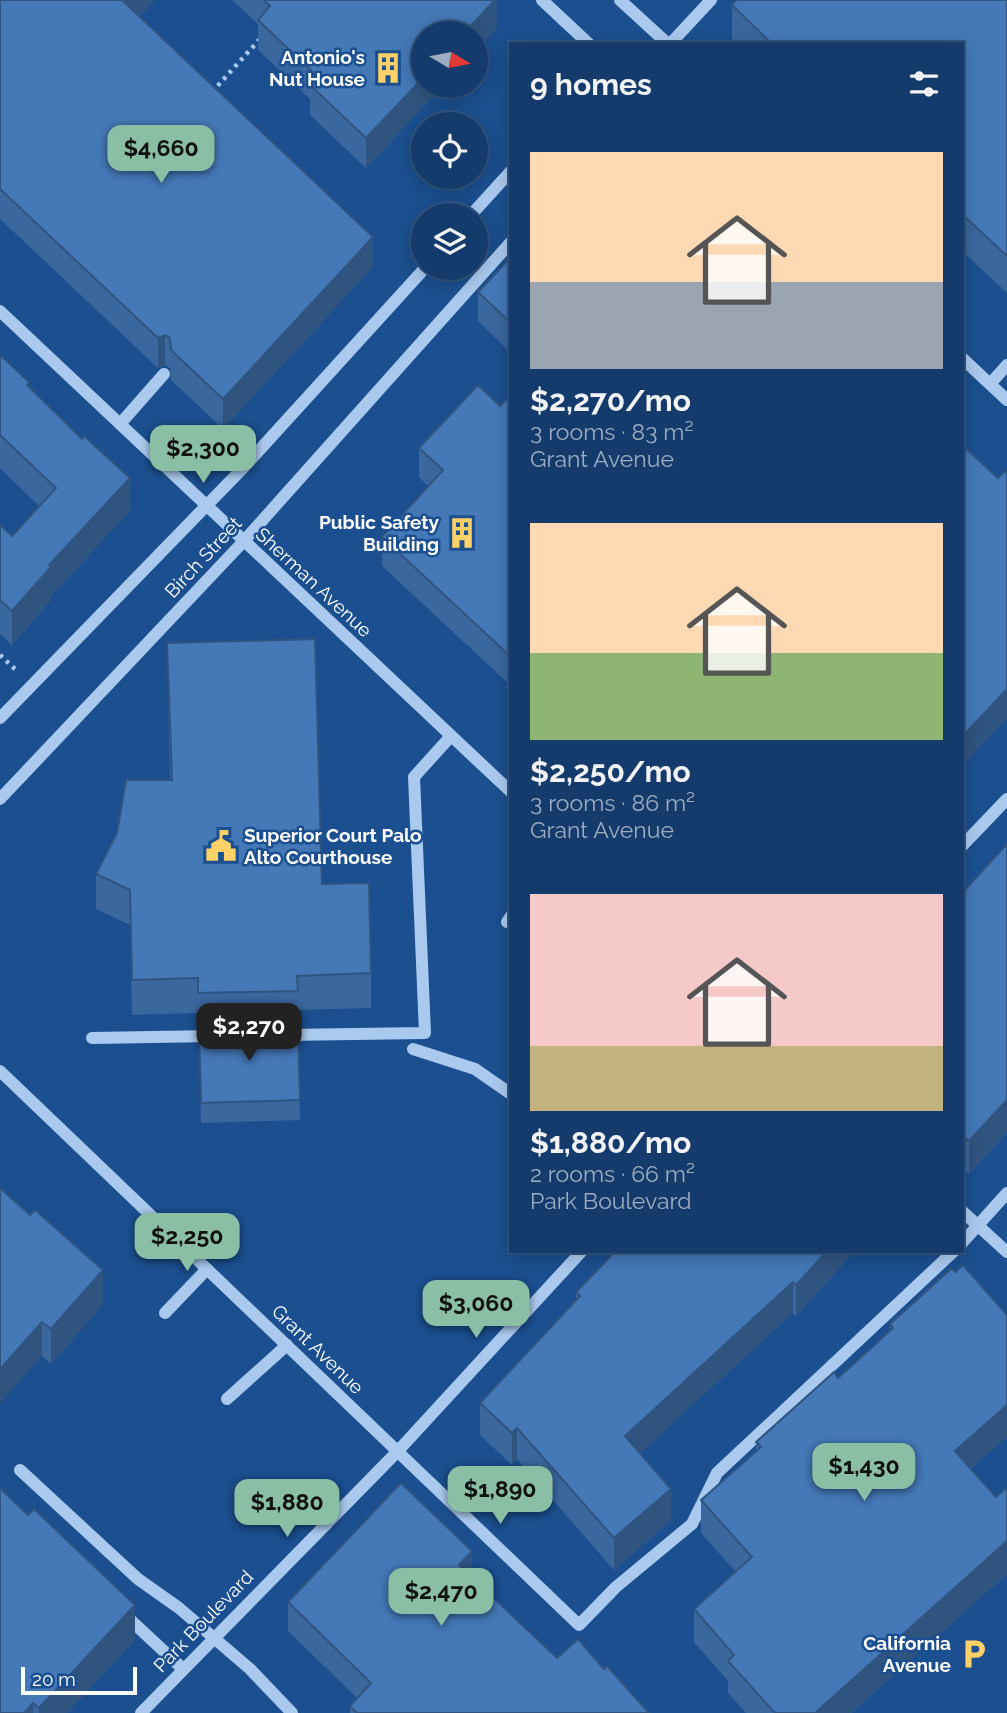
<!DOCTYPE html>
<meta charset="utf-8">
<style>
:root{--surface:#143b6b;--page:#1d4271;--text:#f1f3f6;--muted:#9dadc1;--line:#33557e;--accent:#8abfa5}
body{margin:0;font-family:Raleway,sans-serif;background:var(--page);color:var(--text);height:100vh;display:flex;flex-direction:column;font-size:26px;white-space:nowrap}
*{box-sizing:border-box;margin:0}
p{font-size:23px;color:var(--muted)}
.icon{flex:none;width:38px;height:38px;fill:none;stroke:currentColor;stroke-width:2;stroke-linecap:round;stroke-linejoin:round}
.map{position:relative;flex:1;overflow:hidden}
.side{position:absolute;left:509px;top:42px;width:455px;height:1211px;display:flex;flex-direction:column;background:var(--surface);border-radius:0px;box-shadow:0 4px 18px #0003,0 0 0 2px var(--line)}
.side>*{flex:none}
.needle{width:46px;rotate:100deg}
.fabs{position:absolute;left:411px;top:21px;display:grid;gap:14px}
.fabs a{display:grid;place-items:center;width:77px;height:77px;border-radius:50%;background:var(--surface);box-shadow:0 4px 18px #0003,0 0 0 2px var(--line);font-size:35px}
.scale{position:absolute;left:21px;bottom:18px;width:116px;box-sizing:border-box;padding-left:7px;border:4px solid #fff;border-top:0;font-size:19px;line-height:24px;white-space:nowrap;color:#fff;-webkit-text-stroke:5px #1b4f8f;paint-order:stroke}
.price{position:absolute;translate:-50% -60px;padding:0 16px;border-radius:14px;background:var(--accent);color:#111;font-size:23px;line-height:46px;filter:drop-shadow(0 2px 4px #0008)}
.price::after{content:'';position:absolute;left:50%;top:42px;width:21px;height:16px;margin-left:-10px;background:inherit;clip-path:polygon(0 0,100% 0,50% 100%)}
.price.current{background:#222;color:#fff}
ul{padding:0;list-style:none}
li{display:grid;align-content:center;gap:14px;height:371px;padding:0 21px}
li span{display:grid;place-items:center;height:217px;border-radius:0px;color:#555}
li>.icon{margin-inline-start:auto}
span .icon{width:126px;height:126px;fill:#fffc;stroke-width:1}
li b{font-size:30px}
h2{display:flex;justify-content:space-between;align-items:center;height:84px;padding:0 21px;font-size:30px}
.map>svg:first-child{display:block}
.lines{fill:none;stroke-linecap:round;stroke-linejoin:round}
.path{stroke:#a9c9ee;stroke-width:4.5;stroke-dasharray:3.5 5;stroke-linecap:butt}
.minor{stroke:#a9c9ee;stroke-width:12}
.wall{fill:#3a679d}
.shaded-wall{fill:#305480}
.building{fill:#4478b7;stroke:#305480;stroke-width:2}
.labels{text-anchor:middle;stroke-width:5;stroke-linejoin:round;paint-order:stroke}
.poi-label{font-size:19px;font-weight:bold;fill:#fff;stroke:#1b4f8f;text-anchor:end}
.street-label{font-size:19px;fill:#fff;stroke:#1b4f8f}
</style>
<div class="map">
<svg width="1007" height="1713" viewBox="0 0 1007 1713">
<rect width="100%" height="100%" fill="#1b4f8f"/>
<g class="lines">
<!-- path -->
<g class="path">
<polyline points="212,92 260,39"/>
<polyline points="0,655 15,669"/>
</g>
<!-- minor -->
<g class="minor">
<polyline points="542,0 589,44"/>
<polyline points="620,0 668,44"/>
<polyline points="670,44 711,0"/>
<polyline points="471,215 511,171"/>
<polyline points="0,311 511,792"/>
<polyline points="962,358 1007,400"/>
<polyline points="990,384 1007,365"/>
<polyline points="120,424 164,374"/>
<polyline points="0,718 244,467 425,268"/>
<polyline points="0,799 243,542 511,242"/>
<polyline points="962,846 1007,799"/>
<polyline points="507,922 511,916"/>
<polyline points="285,1035 425,1033 414,777 451,736"/>
<polyline points="92,1038 214,1036"/>
<polyline points="413,1049 475,1069 511,1094"/>
<polyline points="0,1071 579,1625 616,1587 692,1524 717,1473 954,1251"/>
<polyline points="962,1211 1007,1252"/>
<polyline points="962,1243 1007,1193"/>
<polyline points="165,1313 207,1269"/>
<polyline points="227,1399 287,1345"/>
<polyline points="20,1470 138,1579 179,1608 250,1669 292,1713"/>
<polyline points="124,1614 183,1669"/>
<polyline points="141,1713 397,1452 582,1251"/>
</g>
</g>
<!-- wall -->
<g class="wall">
<polygon points="0,0 155,0 139,17 373,267 223,429 171,380 170,368 165,365 158,368 0,219"/>
<polygon points="232,0 497,0 497,28 476,51 476,33 424,86 443,86 366,168 310,115 310,99 258,50 258,24"/>
<polygon points="1007,0 1007,293 962,251 962,44 734,44 732,42 732,5"/>
<polygon points="511,257 511,353 478,321 478,292"/>
<polygon points="0,355 30,388 130,511 51,596 51,600 12,645 0,634 0,525 12,536 39,506 0,468"/>
<polygon points="511,402 511,686 382,566 382,537 428,486 419,477 419,448 500,406"/>
<polygon points="167,643 322,884 371,973 371,1008 298,1010 300,1120 201,1123 198,1013 132,1015 130,925 96,909 96,874 170,780"/>
<polygon points="1007,844 1007,1132 969,1174 962,1168 962,893"/>
<polygon points="0,1188 103,1305 51,1364 42,1356"/>
<polygon points="855,1251 796,1316 793,1313 640,1453 671,1520 614,1570 517,1459 512,1465 480,1435 480,1403 576,1300 576,1292"/>
<polygon points="955,1272 1007,1315 1007,1437 971,1469 1007,1574 851,1713 746,1713 728,1693 728,1681 694,1642 694,1609 736,1572 701,1533 701,1500 756,1451 756,1442 838,1378 890,1332 890,1324"/>
<polygon points="472,1577 557,1658 604,1669 649,1713 350,1713 350,1706 357,1698 288,1631 288,1602"/>
<polygon points="135,1640 67,1713 0,1713"/>
</g>
<!-- shaded-wall -->
<g class="shaded-wall">
<polygon points="126,0 155,0 124,32 124,2"/>
<polygon points="495,0 497,0 497,28 476,51 476,33 464,33"/>
<polygon points="424,77 424,86 443,86 366,168 366,138"/>
<polygon points="373,237 373,267 223,429 223,399"/>
<polygon points="165,335 165,365 158,368 158,338"/>
<polygon points="130,478 130,511 51,596 51,600 12,645 12,611 49,565"/>
<polygon points="1007,689 1007,718 962,766 962,737"/>
<polygon points="1007,1100 1007,1132 969,1174 969,1141"/>
<polygon points="827,1251 855,1251 796,1316 796,1285"/>
<polygon points="103,1270 103,1305 51,1364 51,1329"/>
<polygon points="793,1282 793,1313 625,1467 625,1436"/>
<polygon points="42,1322 42,1356 0,1404 0,1369"/>
<polygon points="1007,1405 1007,1437 955,1483 955,1451"/>
<polygon points="517,1428 517,1459 512,1465 512,1433"/>
<polygon points="671,1489 671,1520 614,1570 614,1538"/>
<polygon points="1007,1541 1007,1574 851,1713 815,1713"/>
<polygon points="472,1551 472,1579 459,1565"/>
<polygon points="135,1605 135,1640 67,1713 39,1713 39,1708"/>
<polygon points="33,1703 33,1713 24,1713"/>
</g>
<!-- building -->
<g class="building">
<polygon points="0,0 126,0 124,2 373,237 223,399 171,350 170,338 165,335 158,338 0,189"/>
<polygon points="264,0 495,0 464,33 424,33 424,77 366,138 310,85 317,76 258,20 270,6"/>
<polygon points="736,0 1007,0 1007,256 962,214 962,44 772,44 732,5"/>
<polygon points="511,257 511,323 478,292"/>
<polygon points="0,355 30,383 27,385 82,439 84,436 130,478 49,565 51,567 12,611 0,600 0,525 12,536 56,488 0,435"/>
<polygon points="478,385 500,406 507,399 511,402 511,657 382,537 443,470 419,448"/>
<polygon points="962,445 998,478 1005,471 1007,473 1007,689 962,737"/>
<polygon points="315,639 322,884 369,883 371,973 297,976 298,991 198,993 198,978 132,980 130,890 96,874 117,833 126,780 172,780 167,643"/>
<polygon points="1007,844 1007,1100 969,1141 962,1135 962,893"/>
<polygon points="298,1024 300,1100 201,1103 199,1026"/>
<polygon points="0,1188 30,1215 35,1210 103,1270 51,1329 42,1322 0,1369"/>
<polygon points="616,1251 827,1251 796,1285 793,1282 625,1436 671,1489 614,1538 517,1428 512,1433 480,1403 580,1296 576,1292"/>
<polygon points="963,1265 1007,1315 1007,1405 955,1451 996,1497 1007,1487 1007,1541 815,1713 775,1713 728,1661 734,1655 694,1609 752,1557 701,1500 761,1447 756,1442 834,1372 838,1378 893,1328 890,1324 952,1268 955,1272"/>
<polygon points="401,1483 472,1551 459,1565 557,1658 578,1639 604,1669 607,1666 649,1713 357,1713 350,1706 371,1683 288,1602"/>
<polygon points="0,1488 28,1515 34,1509 135,1605 39,1708 33,1703 24,1713 0,1713"/>
</g>
<!-- icons -->
<defs>
<symbol id="building-bare" viewBox="-9 -9 18 18"><path d="M-4-6H4V6H1V3H-1V6H-4ZM-2.5-4.3h1.7v1.8h-1.7ZM.8-4.3h1.7v1.8H.8ZM-2.5-1h1.7V.8h-1.7ZM.8-1h1.7V.8H.8Z" fill="#ffd166" stroke="#1b4f8f" stroke-width="2.5" paint-order="stroke"/></symbol>
<symbol id="civic-bare" viewBox="-9 -9 18 18"><path d="M-.6-6.5H3V-4.5H.6V-3L4-1V1h2V6H-6V1h2V-1L-.6-3ZM-1.2 2.5V6h2.4V2.5Z" fill="#ffd166" stroke="#1b4f8f" stroke-width="2.5" paint-order="stroke"/></symbol>
<symbol id="parking-bare" viewBox="-9 -9 18 18"><path d="M-3.5-5.5H1a3.5 3.5 0 0 1 0 7H-1V5.5H-3.5ZM-1-3.4V-.6H.8a1.4 1.4 0 0 0 0-2.8Z" fill="#ffd166" stroke="#1b4f8f" stroke-width="2.5" paint-order="stroke"/></symbol>
</defs>
<g fill-rule="evenodd">
<use href="#building-bare" x="366" y="46" width="44" height="44"/>
<use href="#building-bare" x="440" y="511" width="44" height="44"/>
<use href="#civic-bare" x="199" y="824" width="44" height="44"/>
<use href="#parking-bare" x="952" y="1632" width="44" height="44"/>
</g>
<g class="labels">
<!-- poi labels -->
<g class="poi-label">
<text x="365" y="64">Antonio's<tspan x="365" dy="22">Nut House</tspan></text>
<text x="439" y="529">Public Safety<tspan x="439" dy="22">Building</tspan></text>
<text x="244" y="842" text-anchor="start">Superior Court Palo<tspan x="244" dy="22">Alto Courthouse</tspan></text>
<text x="951" y="1650">California<tspan x="951" dy="22">Avenue</tspan></text>
</g>
<!-- street labels -->
<g class="street-label">
<text transform="translate(203 557) rotate(-47)" y="7">Birch Street</text>
<text transform="translate(314 582) rotate(43)" y="7">Sherman Avenue</text>
<text transform="translate(318 1349) rotate(44)" y="7">Grant Avenue</text>
<text transform="translate(203 1621) rotate(-46)" y="7">Park Boulevard</text>
</g>
</g>
</svg>
<div class="fabs">
<a><svg class="needle" viewBox="-14 -14 28 28"><path d="M0-13l5 13h-10z" fill="#e53935"/><path d="M0 13l5-13h-10z" fill="#9dadc1"/></svg></a>
<a><svg class="icon" aria-label="locate" viewBox="0 0 24 24"><circle cx="12" cy="12" r="6"/><path d="M12 2v4M12 18v4M2 12h4M18 12h4"/></svg></a>
<a><svg class="icon" aria-label="layers" viewBox="0 0 24 24"><path d="M12 4l9 5-9 5-9-5zM3 14l9 5 9-5"/></svg></a>
</div>
<div class="scale">20 m</div>
<b class="price" style="left:161px;top:185px">$4,660</b>
<b class="price" style="left:203px;top:485px">$2,300</b>
<b class="price current" style="left:249px;top:1063px">$2,270</b>
<b class="price" style="left:187px;top:1273px">$2,250</b>
<b class="price" style="left:476px;top:1340px">$3,060</b>
<b class="price" style="left:864px;top:1503px">$1,430</b>
<b class="price" style="left:500px;top:1526px">$1,890</b>
<b class="price" style="left:287px;top:1539px">$1,880</b>
<b class="price" style="left:441px;top:1628px">$2,470</b>
<section class="side">
<h2>9 homes<svg class="icon" aria-label="filters" viewBox="0 0 24 24"><path d="M4 7h16M4 17h16"/><circle cx="9" cy="7" r="2"/><circle cx="15" cy="17" r="2"/></svg></h2>
<ul>
<li><span style="background:linear-gradient(#ffd9b3 60%,#9aa5b1 0)"><svg class="icon" aria-label="home" viewBox="0 0 24 24"><path d="M3 11l9-7 9 7M6 9v11h12V9"/></svg></span><div><b>$2,270/mo</b><p>3 rooms · 83 m²</p><p>Grant Avenue</p></div></li>
<li><span style="background:linear-gradient(#ffd9b3 60%,#8fb573 0)"><svg class="icon" aria-label="home" viewBox="0 0 24 24"><path d="M3 11l9-7 9 7M6 9v11h12V9"/></svg></span><div><b>$2,250/mo</b><p>3 rooms · 86 m²</p><p>Grant Avenue</p></div></li>
<li><span style="background:linear-gradient(#f6c9c9 70%,#c2b280 0)"><svg class="icon" aria-label="home" viewBox="0 0 24 24"><path d="M3 11l9-7 9 7M6 9v11h12V9"/></svg></span><div><b>$1,880/mo</b><p>2 rooms · 66 m²</p><p>Park Boulevard</p></div></li>
</ul>
</section>
</div>
